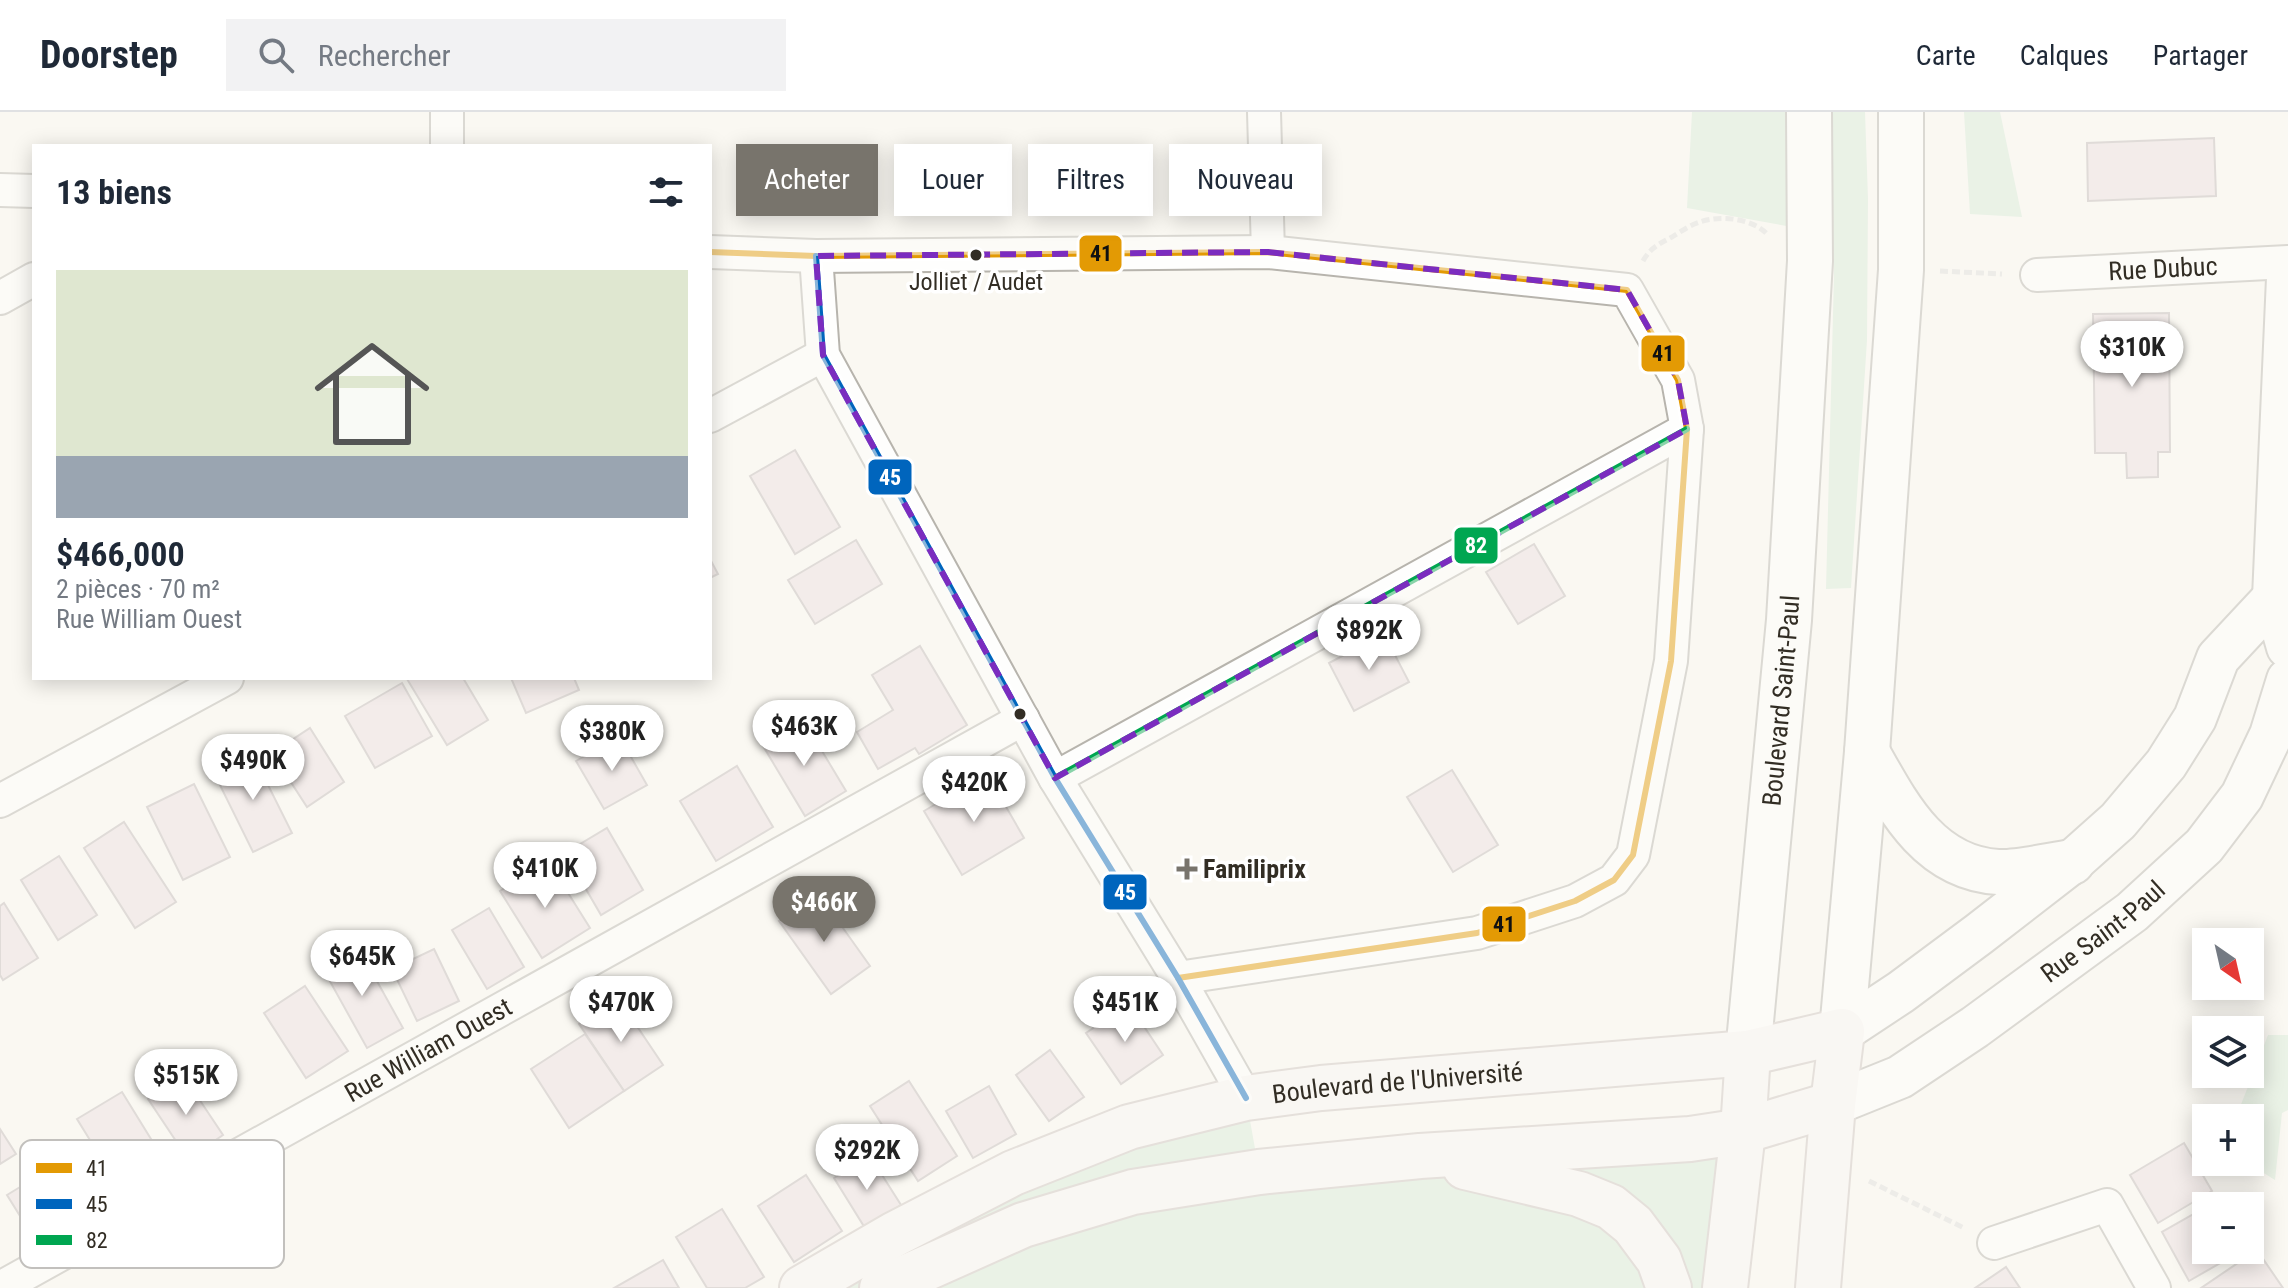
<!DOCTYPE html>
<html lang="fr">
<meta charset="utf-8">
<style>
:root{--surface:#fff;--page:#f2f2f3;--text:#1f2937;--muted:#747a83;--line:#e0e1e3;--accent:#78746c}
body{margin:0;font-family:"Roboto Condensed",sans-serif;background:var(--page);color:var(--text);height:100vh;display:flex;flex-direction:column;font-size:30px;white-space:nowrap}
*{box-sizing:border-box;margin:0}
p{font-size:26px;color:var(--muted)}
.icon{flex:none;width:44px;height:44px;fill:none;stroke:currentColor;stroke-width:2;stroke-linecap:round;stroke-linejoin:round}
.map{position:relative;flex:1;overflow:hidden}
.panel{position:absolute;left:32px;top:32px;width:680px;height:536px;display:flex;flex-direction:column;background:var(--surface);border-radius:0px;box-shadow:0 4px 20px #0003}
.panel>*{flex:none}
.top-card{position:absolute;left:736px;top:32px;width:760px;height:72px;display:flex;gap:16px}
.needle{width:52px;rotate:146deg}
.tools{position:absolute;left:2192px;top:816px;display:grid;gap:16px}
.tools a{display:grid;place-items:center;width:72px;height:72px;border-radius:0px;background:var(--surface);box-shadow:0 4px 20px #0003;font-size:40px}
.price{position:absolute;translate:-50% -68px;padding:0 18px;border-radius:28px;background:#fff;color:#222;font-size:26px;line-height:52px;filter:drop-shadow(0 2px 4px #0008)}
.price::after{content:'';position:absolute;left:50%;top:48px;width:24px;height:18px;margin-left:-12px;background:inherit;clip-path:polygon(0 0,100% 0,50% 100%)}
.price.on{background:var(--accent);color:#fff}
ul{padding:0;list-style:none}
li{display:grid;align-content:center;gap:16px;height:424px;padding:0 24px}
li+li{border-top:2px solid var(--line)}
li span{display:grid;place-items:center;height:248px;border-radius:0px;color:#555}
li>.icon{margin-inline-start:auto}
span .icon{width:144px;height:144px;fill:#fffc;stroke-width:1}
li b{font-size:34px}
h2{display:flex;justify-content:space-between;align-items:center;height:96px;padding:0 24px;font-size:34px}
.tag{padding:0 28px;border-radius:0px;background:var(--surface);box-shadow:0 4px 20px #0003;font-size:28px;line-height:72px}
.tag.on{background:var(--accent);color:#fff}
header{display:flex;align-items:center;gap:48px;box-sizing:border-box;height:112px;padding:0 40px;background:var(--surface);border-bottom:2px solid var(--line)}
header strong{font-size:38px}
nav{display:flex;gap:44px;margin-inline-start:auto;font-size:28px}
.search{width:560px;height:72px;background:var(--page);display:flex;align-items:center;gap:20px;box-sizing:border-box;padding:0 28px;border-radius:0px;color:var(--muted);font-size:30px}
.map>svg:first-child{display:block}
.green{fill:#d7ead8}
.building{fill:#eadedf;stroke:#c0b9b8;stroke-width:2}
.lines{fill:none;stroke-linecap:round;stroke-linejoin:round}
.minor-casing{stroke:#b7b4ad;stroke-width:36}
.tertiary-casing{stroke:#b7b4ad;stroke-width:46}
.secondary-casing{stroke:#b7b4ad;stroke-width:48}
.primary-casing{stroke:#ccc3be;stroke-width:48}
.path{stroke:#dedddb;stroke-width:5;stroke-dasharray:8 4;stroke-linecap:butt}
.minor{stroke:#fefefd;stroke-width:32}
.tertiary{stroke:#fefefd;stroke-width:42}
.secondary{stroke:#fefefd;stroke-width:44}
.primary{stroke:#f9f5f3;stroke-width:44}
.bus-1-casing{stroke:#fff;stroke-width:12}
.bus-2-casing{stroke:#fff;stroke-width:12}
.bus-3-casing{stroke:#fff;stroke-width:12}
.bus-1{stroke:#e39a04;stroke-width:6}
.bus-2{stroke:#0065bd;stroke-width:6}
.bus-3{stroke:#00a651;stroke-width:6}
.marked{fill:none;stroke:#7b2cbf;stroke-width:6;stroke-dasharray:16 10;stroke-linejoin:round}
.bus-dot{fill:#322d24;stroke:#fff;stroke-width:3}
.poi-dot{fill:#78746c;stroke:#fff;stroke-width:3}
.labels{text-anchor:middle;stroke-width:7;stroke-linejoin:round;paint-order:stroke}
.bus-label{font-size:24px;fill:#322d24;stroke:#fff}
.street-label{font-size:26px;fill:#322d24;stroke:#fff}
.poi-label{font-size:26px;font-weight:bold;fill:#322d24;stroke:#fff;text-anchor:start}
.key{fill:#fff;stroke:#c2c0bd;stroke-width:2}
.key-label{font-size:22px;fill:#322d24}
.line-badge{stroke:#fff;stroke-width:3}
.badge-label{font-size:22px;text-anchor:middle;font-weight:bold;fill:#fff}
.pale-badge-label{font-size:22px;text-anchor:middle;font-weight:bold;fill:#111}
</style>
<header>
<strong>Doorstep</strong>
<div class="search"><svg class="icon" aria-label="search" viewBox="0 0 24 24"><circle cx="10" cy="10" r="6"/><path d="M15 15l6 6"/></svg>Rechercher</div>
<nav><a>Carte</a><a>Calques</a><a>Partager</a></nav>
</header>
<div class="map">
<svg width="2288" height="1176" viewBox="0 0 2288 1176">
<rect width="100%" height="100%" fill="#faf8f2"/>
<!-- green -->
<g class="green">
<polygon points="1692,0 1787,0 1792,115 1687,96"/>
<polygon points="1828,0 1865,0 1868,87 1867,228 1851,476 1826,477 1834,163"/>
<polygon points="1964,0 2000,0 2022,105 1970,102"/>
<polygon points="2268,923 2288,923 2288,998 2282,1001 2275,1068 2246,1050 2250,1050 2250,1006 2239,1006 2240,995"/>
<polygon points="1246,986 1259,1059 1743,1019 1725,1176 802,1176 895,1122"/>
</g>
<!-- building -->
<g class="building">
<polygon points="2214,26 2216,84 2088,89 2087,31"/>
<polygon points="2169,201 2170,340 2158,340 2158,365 2127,366 2126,341 2095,341 2093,202"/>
<polygon points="795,338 840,415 795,442 750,364"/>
<polygon points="856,428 882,472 815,512 788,468"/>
<polygon points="1534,432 1565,484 1518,512 1486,460"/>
<polygon points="710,447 718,462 710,466"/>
<polygon points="1384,522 1409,570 1354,599 1329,551"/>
<polygon points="920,534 967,613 919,642 915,636 878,657 857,620 893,598 872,563"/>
<polygon points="408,566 463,566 488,608 447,633 407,567"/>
<polygon points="511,566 574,566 579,578 526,601"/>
<polygon points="402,571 432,624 375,656 345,604"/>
<polygon points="804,609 846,679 805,704 763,634"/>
<polygon points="310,616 344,670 307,695 272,641"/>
<polygon points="619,624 647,673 604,697 576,649"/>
<polygon points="252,641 292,721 253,740 213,659"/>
<polygon points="737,654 773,715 716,749 680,689"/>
<polygon points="1452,658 1498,733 1453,760 1407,685"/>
<polygon points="987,662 1024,726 962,763 924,699"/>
<polygon points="194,672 230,745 183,768 147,695"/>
<polygon points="124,710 176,790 135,816 84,736"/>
<polygon points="607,716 643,778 601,803 565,741"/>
<polygon points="59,744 97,803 58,828 21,768"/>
<polygon points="548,749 590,816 542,846 500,779"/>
<polygon points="818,781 870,854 831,882 779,809"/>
<polygon points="4,791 38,846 3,868 0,863 0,794"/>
<polygon points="489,796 524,855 487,877 452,818"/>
<polygon points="358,835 403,916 367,936 322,855"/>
<polygon points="434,837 459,889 417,909 392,857"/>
<polygon points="305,874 348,939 306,966 264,901"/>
<polygon points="618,886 663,953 624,979 579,912"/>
<polygon points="1129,892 1163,943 1121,972 1086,921"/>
<polygon points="585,922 624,979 569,1016 531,957"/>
<polygon points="1050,938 1084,985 1049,1009 1016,963"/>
<polygon points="183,963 223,1023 188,1047 148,987"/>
<polygon points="909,969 957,1044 918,1069 870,994"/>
<polygon points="989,974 1016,1022 973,1046 946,999"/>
<polygon points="122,980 167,1053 122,1080 77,1007"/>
<polygon points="0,1017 16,1042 0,1052"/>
<polygon points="2184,1031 2212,1079 2158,1111 2130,1063"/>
<polygon points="870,1044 901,1093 865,1116 834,1066"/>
<polygon points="66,1047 99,1099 40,1136 7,1083"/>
<polygon points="806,1063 842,1119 794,1150 758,1094"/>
<polygon points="2206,1095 2206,1138 2243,1138 2189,1169 2162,1120"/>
<polygon points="722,1097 764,1165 745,1176 707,1176 676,1125"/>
<polygon points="2257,1138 2283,1176 2201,1176"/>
<polygon points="663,1148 679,1176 614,1176"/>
<polygon points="2006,1155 2020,1176 1975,1176"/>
</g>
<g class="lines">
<defs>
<g id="minor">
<polyline points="447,0 447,34"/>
<polyline points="1264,0 1268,140"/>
<polyline points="0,78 34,79"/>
<polyline points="710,140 816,144 1268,140 1627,178 1678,268 1687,317 1671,549 1633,743 1614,768 1575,789 1477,821 1178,866"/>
<polyline points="816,144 823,243 1055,666 1178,866 1246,986"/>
<path id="s1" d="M2037 163 2288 150"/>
<polyline points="0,186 34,167"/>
<polyline points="710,304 823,243"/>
<polyline points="1055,666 1687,317"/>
<polyline points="0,689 227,566"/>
<polyline points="1994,1131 2107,1093 2154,1176"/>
<path id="s2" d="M0 1176 1023 607"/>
</g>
<g id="tertiary">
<polyline points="2288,166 2274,486 2288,535"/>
<polyline points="1842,919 1901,880 1979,822 2072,750 2118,709 2166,652 2195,606 2218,546 2274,486"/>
<path id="s3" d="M1833 992 1900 965 1975 915 2132 800 2204 734 2242 684 2271 623 2288 568"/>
</g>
<g id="secondary">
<path d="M1867 640C1897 693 1928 756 1998 760 2017 761 2051 753 2072 750"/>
<polyline points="1842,919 1867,640 1901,158 1901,0"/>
<path id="s4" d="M1748 941 1789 508 1810 149 1809 0"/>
</g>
<g id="primary">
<polyline points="1465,1055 1579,1082 1611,1095 1633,1113 1659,1148 1669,1176"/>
<path id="s5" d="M802 1176 895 1122 1013 1061 1129 1015 1246 986 1321 976 1748 941 1842 919 1833 992 1818 1176"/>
<polyline points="882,1176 1023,1113 1133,1080 1259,1060 1420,1044 1690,1027 1743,1019 1833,992"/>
<polyline points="1725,1176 1743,1019 1748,941"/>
</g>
</defs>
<!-- minor casing -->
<use href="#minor" class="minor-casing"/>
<!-- tertiary casing -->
<use href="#tertiary" class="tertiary-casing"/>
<!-- secondary casing -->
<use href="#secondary" class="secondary-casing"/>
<!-- primary casing -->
<use href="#primary" class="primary-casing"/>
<!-- path -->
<g class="path">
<path d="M1643 149C1650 136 1659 132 1672 125 1680 120 1690 113 1700 110 1720 103 1752 106 1767 122"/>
<polyline points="1940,159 2002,162"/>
<polyline points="1869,1069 1964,1116"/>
</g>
<!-- minor -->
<use href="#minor" class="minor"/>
<!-- tertiary -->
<use href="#tertiary" class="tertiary"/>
<!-- secondary -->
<use href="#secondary" class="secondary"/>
<!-- primary -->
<use href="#primary" class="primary"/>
<defs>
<polyline id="bus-1" points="710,140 816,144 1268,140 1627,178 1678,268 1687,317 1671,549 1633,743 1614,768 1575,789 1477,821 1178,866"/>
<polyline id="bus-2" points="816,144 823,243 1055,666 1178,866 1246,986"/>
<polyline id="bus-3" points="1055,666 1687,317"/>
</defs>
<!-- bus-1 casing -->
<use href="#bus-1" class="bus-1-casing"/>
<!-- bus-2 casing -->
<use href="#bus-2" class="bus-2-casing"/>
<!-- bus-3 casing -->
<use href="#bus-3" class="bus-3-casing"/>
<!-- bus-1 -->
<use href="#bus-1" class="bus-1"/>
<!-- bus-2 -->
<use href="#bus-2" class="bus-2"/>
<!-- bus-3 -->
<use href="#bus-3" class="bus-3"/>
</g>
<!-- marked area -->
<path d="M0 0H2288V1176H0ZM1268 140 1627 178 1678 268 1687 317 1055 666 823 243 816 144Z" fill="#faf8f2" fill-opacity=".55" fill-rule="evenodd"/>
<path class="marked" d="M1268 140 1627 178 1678 268 1687 317 1055 666 823 243 816 144Z"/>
<!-- markers -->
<g class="bus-dot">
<circle cx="976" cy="143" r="7"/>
<circle cx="1020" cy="602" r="7"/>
</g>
<path class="poi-dot" d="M1183 745h8v8h8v8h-8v8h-8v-8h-8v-8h8z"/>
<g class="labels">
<!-- bus labels -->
<g class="bus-label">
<text x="976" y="178">Jolliet / Audet</text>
</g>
<!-- street labels -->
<g class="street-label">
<text dy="9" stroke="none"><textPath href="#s1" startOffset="126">Rue Dubuc</textPath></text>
<text dy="9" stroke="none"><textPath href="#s4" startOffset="354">Boulevard Saint-Paul</textPath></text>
<text dy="9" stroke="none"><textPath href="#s3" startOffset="322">Rue Saint-Paul</textPath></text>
<text dy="9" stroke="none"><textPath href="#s2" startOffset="490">Rue William Ouest</textPath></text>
<text dy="9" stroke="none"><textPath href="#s5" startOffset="638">Boulevard de l'Université</textPath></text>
</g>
<!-- poi labels -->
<g class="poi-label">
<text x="1203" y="766">Familiprix</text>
</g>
</g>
<!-- legend -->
<rect x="20" y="1028" width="264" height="128" rx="12" class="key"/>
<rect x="36" y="1051" width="36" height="10" fill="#e39a04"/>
<rect x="36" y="1087" width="36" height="10" fill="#0065bd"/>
<rect x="36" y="1123" width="36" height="10" fill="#00a651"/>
<g class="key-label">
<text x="86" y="1064">41</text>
<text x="86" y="1100">45</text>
<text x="86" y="1136">82</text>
</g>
<g class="line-badge">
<rect x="1078" y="122" width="45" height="39" rx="8" fill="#e39a04"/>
<rect x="1640" y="222" width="46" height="39" rx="8" fill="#e39a04"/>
<rect x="867" y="346" width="46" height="38" rx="8" fill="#0065bd"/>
<rect x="1453" y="414" width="46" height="39" rx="8" fill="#00a651"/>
<rect x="1102" y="761" width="46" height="38" rx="8" fill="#0065bd"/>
<rect x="1481" y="793" width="46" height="38" rx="8" fill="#e39a04"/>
</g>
<g class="badge-label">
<text x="890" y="373">45</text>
<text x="1476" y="441">82</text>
<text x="1125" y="788">45</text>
</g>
<g class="pale-badge-label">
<text x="1101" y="149">41</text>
<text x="1663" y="249">41</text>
<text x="1504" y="820">41</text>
</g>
</svg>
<div class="tools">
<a><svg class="needle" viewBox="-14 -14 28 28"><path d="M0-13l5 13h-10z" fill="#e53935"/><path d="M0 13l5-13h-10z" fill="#747a83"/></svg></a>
<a><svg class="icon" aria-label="layers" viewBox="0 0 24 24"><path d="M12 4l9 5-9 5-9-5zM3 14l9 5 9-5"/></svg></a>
<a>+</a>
<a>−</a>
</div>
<b class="price" style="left:2132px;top:277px">$310K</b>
<b class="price" style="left:1369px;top:560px">$892K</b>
<b class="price" style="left:804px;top:656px">$463K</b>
<b class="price" style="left:612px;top:661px">$380K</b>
<b class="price" style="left:253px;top:690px">$490K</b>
<b class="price" style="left:974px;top:712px">$420K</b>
<b class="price" style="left:545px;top:798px">$410K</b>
<b class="price on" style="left:824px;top:832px">$466K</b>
<b class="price" style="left:362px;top:886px">$645K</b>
<b class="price" style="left:621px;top:932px">$470K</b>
<b class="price" style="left:1125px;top:932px">$451K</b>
<b class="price" style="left:186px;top:1005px">$515K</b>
<b class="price" style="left:867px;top:1080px">$292K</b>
<div class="top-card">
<a class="tag on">Acheter</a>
<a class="tag">Louer</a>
<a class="tag">Filtres</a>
<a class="tag">Nouveau</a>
</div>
<section class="panel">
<h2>13 biens<svg class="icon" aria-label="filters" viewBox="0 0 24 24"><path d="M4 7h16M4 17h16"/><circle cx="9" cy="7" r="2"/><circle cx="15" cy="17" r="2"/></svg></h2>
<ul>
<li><span style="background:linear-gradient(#dfe7d0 75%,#9aa5b1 0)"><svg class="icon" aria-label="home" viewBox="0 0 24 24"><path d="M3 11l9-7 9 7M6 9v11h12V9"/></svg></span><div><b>$466,000</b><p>2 pièces · 70 m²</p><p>Rue William Ouest</p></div></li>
</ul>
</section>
</div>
